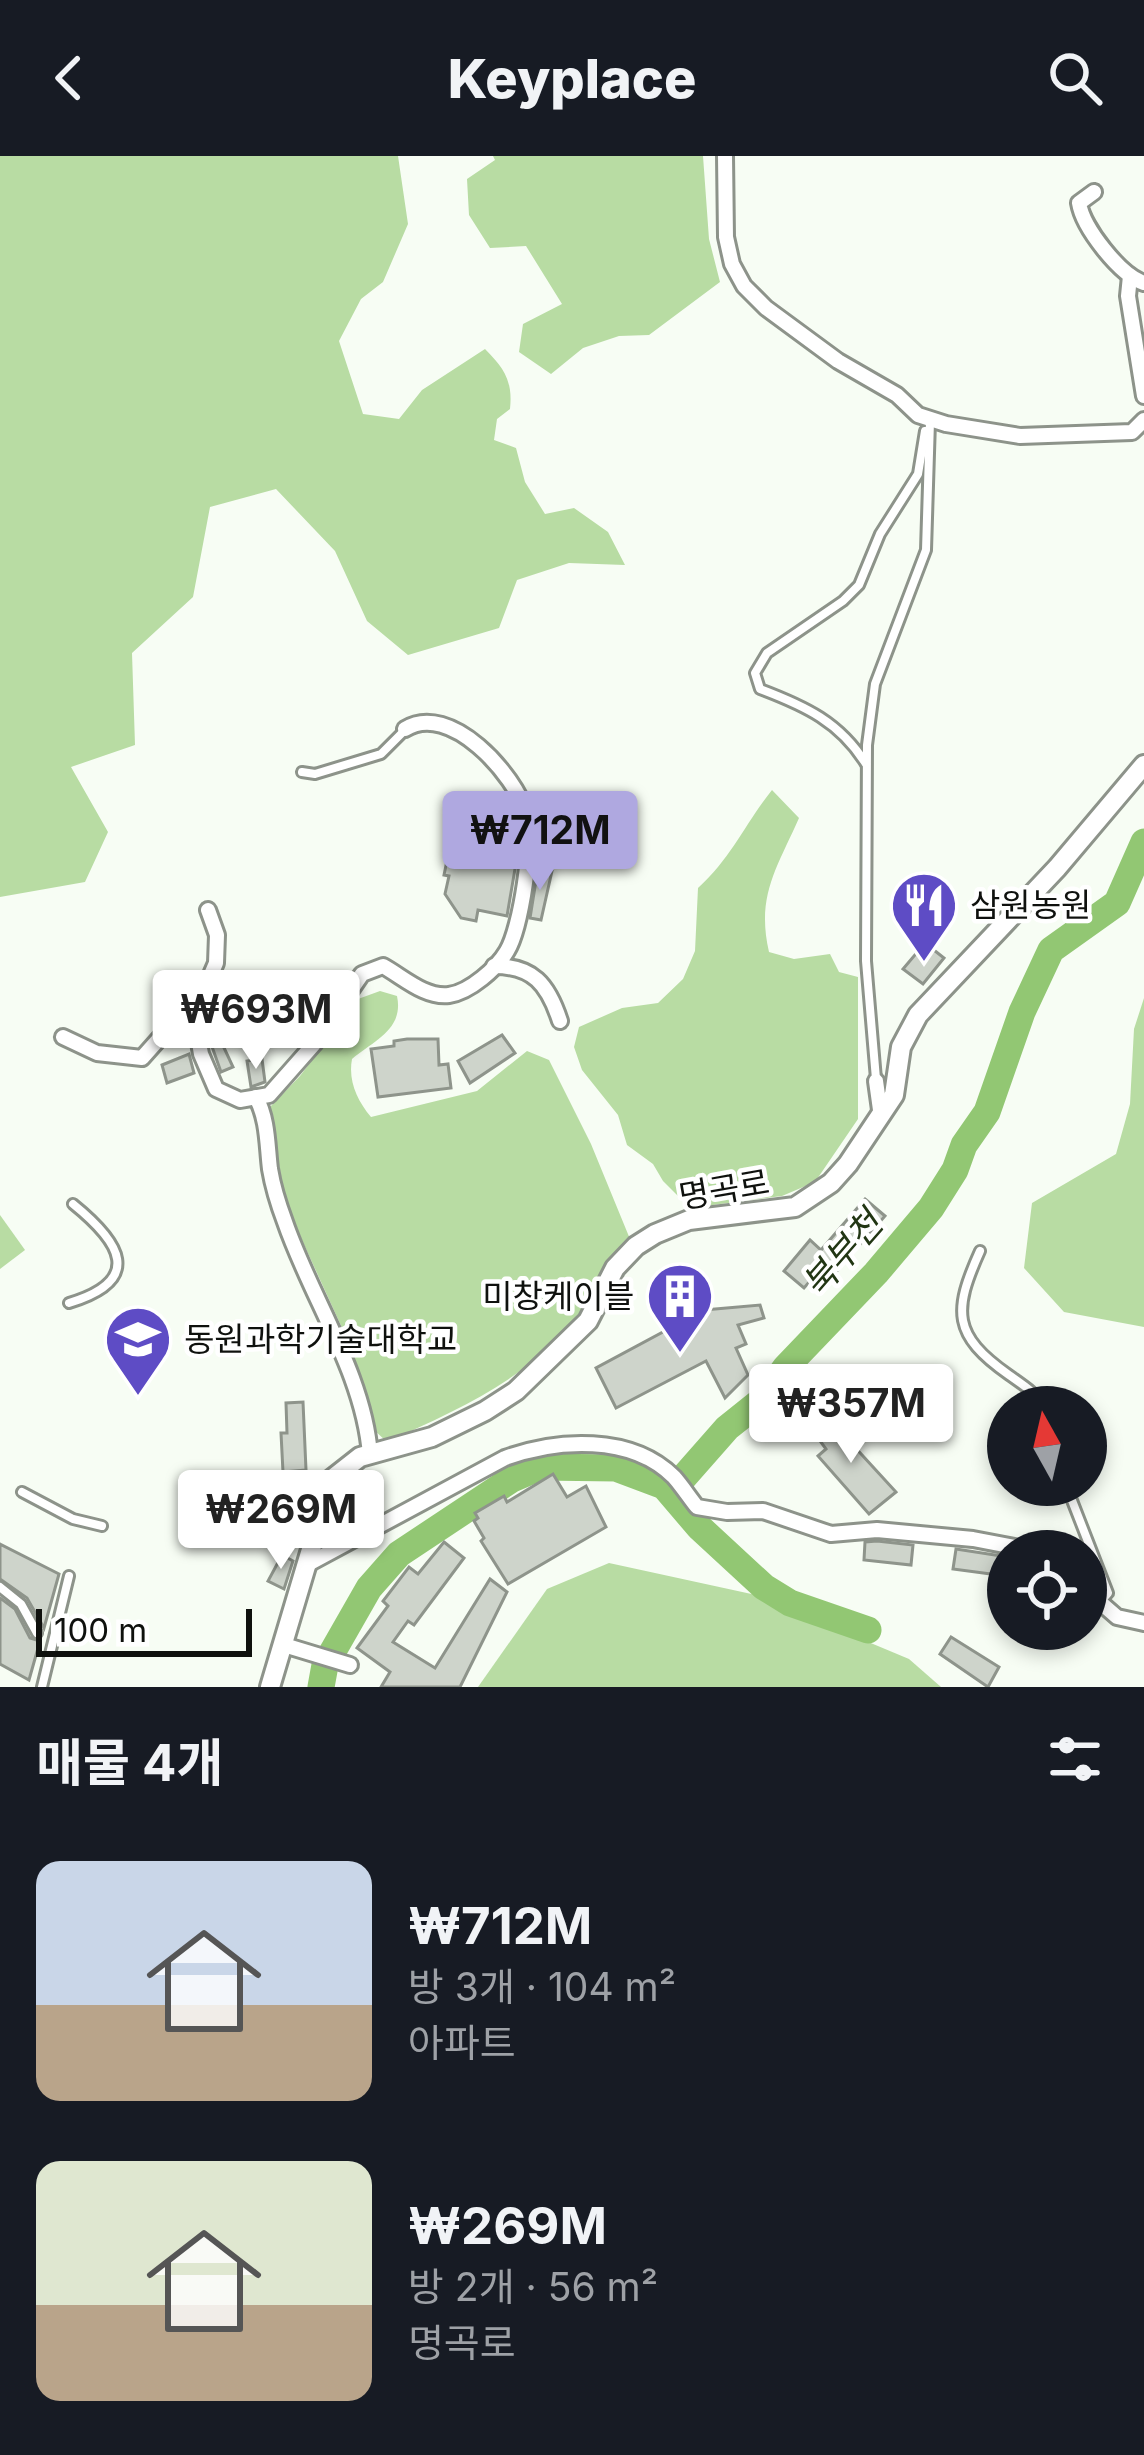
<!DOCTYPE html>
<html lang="ko">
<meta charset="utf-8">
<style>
:root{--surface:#171b24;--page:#20242c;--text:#f1f3f6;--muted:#9ea1a6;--accent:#afa8e0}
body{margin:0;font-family:Inter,"Noto Sans KR",sans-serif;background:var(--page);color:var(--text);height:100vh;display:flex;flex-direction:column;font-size:45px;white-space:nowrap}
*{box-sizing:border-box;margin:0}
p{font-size:39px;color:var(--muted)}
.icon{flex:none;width:66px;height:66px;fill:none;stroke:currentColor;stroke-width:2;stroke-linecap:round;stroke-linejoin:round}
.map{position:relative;height:1531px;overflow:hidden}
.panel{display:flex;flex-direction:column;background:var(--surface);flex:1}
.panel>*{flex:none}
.needle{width:78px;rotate:352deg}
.tools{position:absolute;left:987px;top:1230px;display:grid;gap:24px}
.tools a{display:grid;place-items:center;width:120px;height:120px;border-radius:50%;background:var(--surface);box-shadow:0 6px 18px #0003;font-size:60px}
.scale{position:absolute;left:36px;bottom:30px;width:216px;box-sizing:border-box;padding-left:12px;border:6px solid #0f110e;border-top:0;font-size:33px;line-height:42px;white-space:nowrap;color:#0f110e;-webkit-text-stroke:9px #fff;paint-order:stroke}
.price{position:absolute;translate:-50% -102px;padding:0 27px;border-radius:12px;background:#fff;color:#222;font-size:39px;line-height:78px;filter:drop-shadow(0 3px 6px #0008)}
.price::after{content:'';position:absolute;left:50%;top:72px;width:36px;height:27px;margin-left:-18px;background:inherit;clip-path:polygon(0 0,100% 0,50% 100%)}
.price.active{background:var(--accent);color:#111}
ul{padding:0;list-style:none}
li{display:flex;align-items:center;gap:36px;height:300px;padding:0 36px}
li span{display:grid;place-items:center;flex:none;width:336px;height:240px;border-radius:24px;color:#555}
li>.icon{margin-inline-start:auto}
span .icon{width:144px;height:144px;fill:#fffc;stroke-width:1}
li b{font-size:51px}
h2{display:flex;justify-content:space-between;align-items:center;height:144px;padding:0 36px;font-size:51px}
header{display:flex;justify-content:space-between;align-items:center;height:156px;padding:0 36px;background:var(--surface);font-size:54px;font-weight:800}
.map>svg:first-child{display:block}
.green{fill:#b8dca3}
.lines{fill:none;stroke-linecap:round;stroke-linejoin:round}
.river{stroke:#92c773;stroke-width:27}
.building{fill:#ced4cb;stroke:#8e948b;stroke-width:3}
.lane-casing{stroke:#8d938a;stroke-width:14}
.street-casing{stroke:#8d938a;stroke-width:20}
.secondary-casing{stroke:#8d938a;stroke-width:24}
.lane{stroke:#fff;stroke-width:8}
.street{stroke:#fff;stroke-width:14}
.secondary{stroke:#fff;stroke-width:18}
.labels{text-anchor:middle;stroke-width:9;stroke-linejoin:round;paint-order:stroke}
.poi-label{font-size:33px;fill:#0f110e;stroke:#fff;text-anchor:start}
.street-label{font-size:33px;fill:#0f110e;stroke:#fff}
.water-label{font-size:36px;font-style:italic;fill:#223614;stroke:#fff}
</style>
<header><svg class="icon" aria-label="back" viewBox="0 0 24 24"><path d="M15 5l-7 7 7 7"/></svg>Keyplace<svg class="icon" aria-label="search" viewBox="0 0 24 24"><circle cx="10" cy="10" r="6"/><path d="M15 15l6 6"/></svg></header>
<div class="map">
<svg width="1144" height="1531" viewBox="0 0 1144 1531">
<rect width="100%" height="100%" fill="#f7fdf4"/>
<!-- green -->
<g class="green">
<path d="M0 0H398L408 68 383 126 361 143 339 185 363 258 399 263 422 234 485 193C504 212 513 225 510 253L497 263 494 284 516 292 525 326 545 358 574 352 608 376 625 409 569 407 517 424 499 472 408 499 367 465 335 395 276 333 210 351 193 441 132 497 135 589 71 611 108 676 85 726 0 741Z"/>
<polygon points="493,0 703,0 709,83 720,126 649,179 619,180 583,192 551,218 519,196 523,168 562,148 526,90 490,92 469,59 467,23 495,4"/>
<path d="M772 634 799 662C777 712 756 740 769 796L794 803 830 798 839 816 858 821V963L815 1026 782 1040 690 1052 663 1025 653 1008 627 989 618 959 582 914 574 891 579 871 622 852 658 847 683 823 695 795 698 732C732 701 744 669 772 634Z"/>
<path d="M380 835 397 840C404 873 375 884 352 903 348 925 357 944 371 961L477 935 527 895 549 904 591 988 630 1083C604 1110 599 1136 579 1160 528 1223 459 1253 387 1286L373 1273 362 1226 343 1174 286 1049 269 952 300 920 358 843Z"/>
<polygon points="1144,842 1144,1171 1064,1156 1024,1112 1032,1047 1116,998 1130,948 1134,873"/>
<polygon points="0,1059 25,1094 0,1113"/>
<polygon points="609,1407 756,1439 909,1503 941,1531 478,1531 547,1433"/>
</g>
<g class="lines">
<!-- river -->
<g class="river">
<polyline points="664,1330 683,1322 727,1272 762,1244 786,1211 876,1117 931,1052 955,1014 964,989 987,956 1022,856 1051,794 1117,747 1144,686"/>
<polyline points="321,1531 325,1509 369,1432 399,1398 512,1323 540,1311 616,1312 664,1330 699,1371 764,1431 790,1447 868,1474"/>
</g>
</g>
<!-- building -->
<g class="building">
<polygon points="485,643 502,672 484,683 467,654"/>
<polygon points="450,690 516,707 507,760 478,754 476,765 461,762 445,738 449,720 444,719"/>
<polygon points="538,712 552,715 541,764 530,762"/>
<polygon points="925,787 944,802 923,828 903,813"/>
<polygon points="502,879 515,897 470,927 458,905"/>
<polygon points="219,881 233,911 221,916 210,885"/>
<polygon points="407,883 438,883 439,909 448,908 451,932 378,941 371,893 394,890 394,885"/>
<polygon points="189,898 194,917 167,927 162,909"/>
<polygon points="262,903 265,926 251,931 247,905"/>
<polygon points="865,1043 885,1060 821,1133 811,1124 804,1132 784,1115 810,1084 821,1094"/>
<polygon points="760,1149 764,1162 738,1169 746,1188 736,1192 748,1219 725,1242 706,1205 616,1252 596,1212 704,1154"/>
<polygon points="303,1246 306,1314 283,1316 281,1277 287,1277 286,1247"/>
<polygon points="830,1256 841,1276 896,1336 869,1358 818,1300 826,1293 810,1271"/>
<polygon points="553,1318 567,1341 586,1330 606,1371 508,1428 481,1385 484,1382 474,1365 478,1362 475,1357 504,1340 507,1346"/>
<polygon points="877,1385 913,1389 911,1409 864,1404 865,1386"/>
<polygon points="444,1386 464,1402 414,1469 408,1465 393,1486 435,1512 490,1423 507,1436 460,1531 381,1531 390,1516 357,1492 388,1450 383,1445 409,1411 418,1418"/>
<polygon points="0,1388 59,1418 44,1472 27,1442 0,1423"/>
<polygon points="956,1393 1008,1401 1006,1420 953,1413"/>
<polygon points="282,1399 293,1405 284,1433 268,1425"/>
<polygon points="0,1442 15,1453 30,1482 40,1485 29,1524 0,1508"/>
<polygon points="951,1481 999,1511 988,1531 940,1498"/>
</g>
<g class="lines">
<defs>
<g id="lane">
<path d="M866 608C840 566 805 550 760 533L755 517 767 497 843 445 859 429 880 378 918 318 925 275"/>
<polyline points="302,616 315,618 381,598 405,574"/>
<polyline points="876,923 866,805 867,589 875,528 926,394 930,265"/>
<path d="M980 1095C953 1155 952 1179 1009 1219 1023 1229 1036 1237 1045 1251"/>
<path d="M69 1147C145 1124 120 1086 73 1048"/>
<polyline points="1066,1329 1108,1437 1101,1445"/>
<polyline points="22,1336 73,1363 102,1370"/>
<polyline points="0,1431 21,1448 37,1477"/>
<polyline points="42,1531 69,1420"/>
</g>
<g id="street">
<polyline points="725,0 726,81 732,108 744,130 766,152 838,205 897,239 918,259 946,268 1020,280 1132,276 1144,264"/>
<path d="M1094 36 1079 47C1083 72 1120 119 1144 127"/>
<polyline points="1130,120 1128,140 1144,240"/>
<path d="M208 754 217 779 216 807 194 858 201 898 216 933 240 944 269 939 314 888 362 818 383 810C403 821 425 842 449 839 470 836 497 812 507 795 521 772 534 684 527 659 515 618 450 545 405 573"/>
<path d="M494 810C533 810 548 828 560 865"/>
<polyline points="63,881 97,897 142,902 166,875 197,873"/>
<polyline points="876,925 881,961"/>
<path d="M256 941C268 964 267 988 270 1013 273 1031 279 1050 285 1066 311 1142 364 1218 370 1299"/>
<path d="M308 1408 505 1302C557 1283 631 1278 674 1321 682 1330 689 1341 697 1351L727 1356 763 1355 831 1378 877 1374 973 1383 1035 1395"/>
<polyline points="1086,1434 1117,1461 1144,1467"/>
<polyline points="284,1489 350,1509"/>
</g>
<polyline id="secondary" points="270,1531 332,1323 360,1301 432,1281 485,1255 516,1235 588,1165 615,1112 636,1090 655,1078 689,1064 795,1051 831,1027 848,1008 894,939 901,891 918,859 1057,712 1144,609"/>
</defs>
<!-- lane casing -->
<use href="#lane" class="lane-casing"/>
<!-- street casing -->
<use href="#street" class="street-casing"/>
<!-- secondary casing -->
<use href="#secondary" class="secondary-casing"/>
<!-- lane -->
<use href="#lane" class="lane"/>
<!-- street -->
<use href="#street" class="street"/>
<!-- secondary -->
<use href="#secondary" class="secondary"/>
</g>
<!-- icons -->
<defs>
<symbol id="restaurant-pin" viewBox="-11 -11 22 30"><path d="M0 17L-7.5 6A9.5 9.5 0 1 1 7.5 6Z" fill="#5e4cc5" stroke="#fff"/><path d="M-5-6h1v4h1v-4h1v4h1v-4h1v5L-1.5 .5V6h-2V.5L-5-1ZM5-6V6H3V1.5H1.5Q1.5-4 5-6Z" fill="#fff"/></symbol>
<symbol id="building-pin" viewBox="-11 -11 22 30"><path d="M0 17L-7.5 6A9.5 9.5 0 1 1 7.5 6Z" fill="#5e4cc5" stroke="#fff"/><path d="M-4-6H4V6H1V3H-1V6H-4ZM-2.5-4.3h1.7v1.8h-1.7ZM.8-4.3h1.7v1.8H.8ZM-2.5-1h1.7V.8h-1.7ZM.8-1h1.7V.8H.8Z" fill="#fff"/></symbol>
<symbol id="university-pin" viewBox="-11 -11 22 30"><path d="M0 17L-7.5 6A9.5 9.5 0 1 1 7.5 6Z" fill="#5e4cc5" stroke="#fff"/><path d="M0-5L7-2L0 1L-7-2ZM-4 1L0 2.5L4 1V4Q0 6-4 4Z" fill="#fff"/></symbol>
</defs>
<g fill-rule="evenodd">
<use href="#restaurant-pin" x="886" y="711" width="76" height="104"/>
<use href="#building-pin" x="642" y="1102" width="76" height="104"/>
<use href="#university-pin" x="100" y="1145" width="76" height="104"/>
</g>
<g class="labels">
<!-- poi labels -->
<g class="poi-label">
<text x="970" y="761">삼원농원</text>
<text x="634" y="1152" text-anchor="end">미창케이블</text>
<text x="184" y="1195">동원과학기술대학교</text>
</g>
<!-- street labels -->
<g class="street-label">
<text transform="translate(724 1033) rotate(-10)" y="12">명곡로</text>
</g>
<!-- water labels -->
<g class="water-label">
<text transform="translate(842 1098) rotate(-49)" y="13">북부천</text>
</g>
</g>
</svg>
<div class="tools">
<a><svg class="needle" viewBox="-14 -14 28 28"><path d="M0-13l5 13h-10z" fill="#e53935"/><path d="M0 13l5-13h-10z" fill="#9ea1a6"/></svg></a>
<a><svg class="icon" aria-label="locate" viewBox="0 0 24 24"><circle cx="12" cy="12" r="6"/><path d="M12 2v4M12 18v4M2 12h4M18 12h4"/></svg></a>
</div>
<div class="scale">100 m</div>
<b class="price active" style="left:540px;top:737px">₩712M</b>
<b class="price" style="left:256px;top:916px">₩693M</b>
<b class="price" style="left:851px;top:1310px">₩357M</b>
<b class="price" style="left:281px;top:1416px">₩269M</b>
</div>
<section class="panel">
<h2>매물 4개<svg class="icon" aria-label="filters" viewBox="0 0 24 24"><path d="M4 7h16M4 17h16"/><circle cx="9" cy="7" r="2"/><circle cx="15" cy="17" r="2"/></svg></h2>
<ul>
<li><span style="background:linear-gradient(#c9d6e8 60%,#b9a48a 0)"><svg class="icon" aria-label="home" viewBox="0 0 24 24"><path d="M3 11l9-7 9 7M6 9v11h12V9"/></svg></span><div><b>₩712M</b><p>방 3개 · 104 m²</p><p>아파트</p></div></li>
<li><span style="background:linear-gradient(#dfe7d0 60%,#b9a48a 0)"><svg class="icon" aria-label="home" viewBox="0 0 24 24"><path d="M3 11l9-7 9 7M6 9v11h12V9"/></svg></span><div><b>₩269M</b><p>방 2개 · 56 m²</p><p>명곡로</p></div></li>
</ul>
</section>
